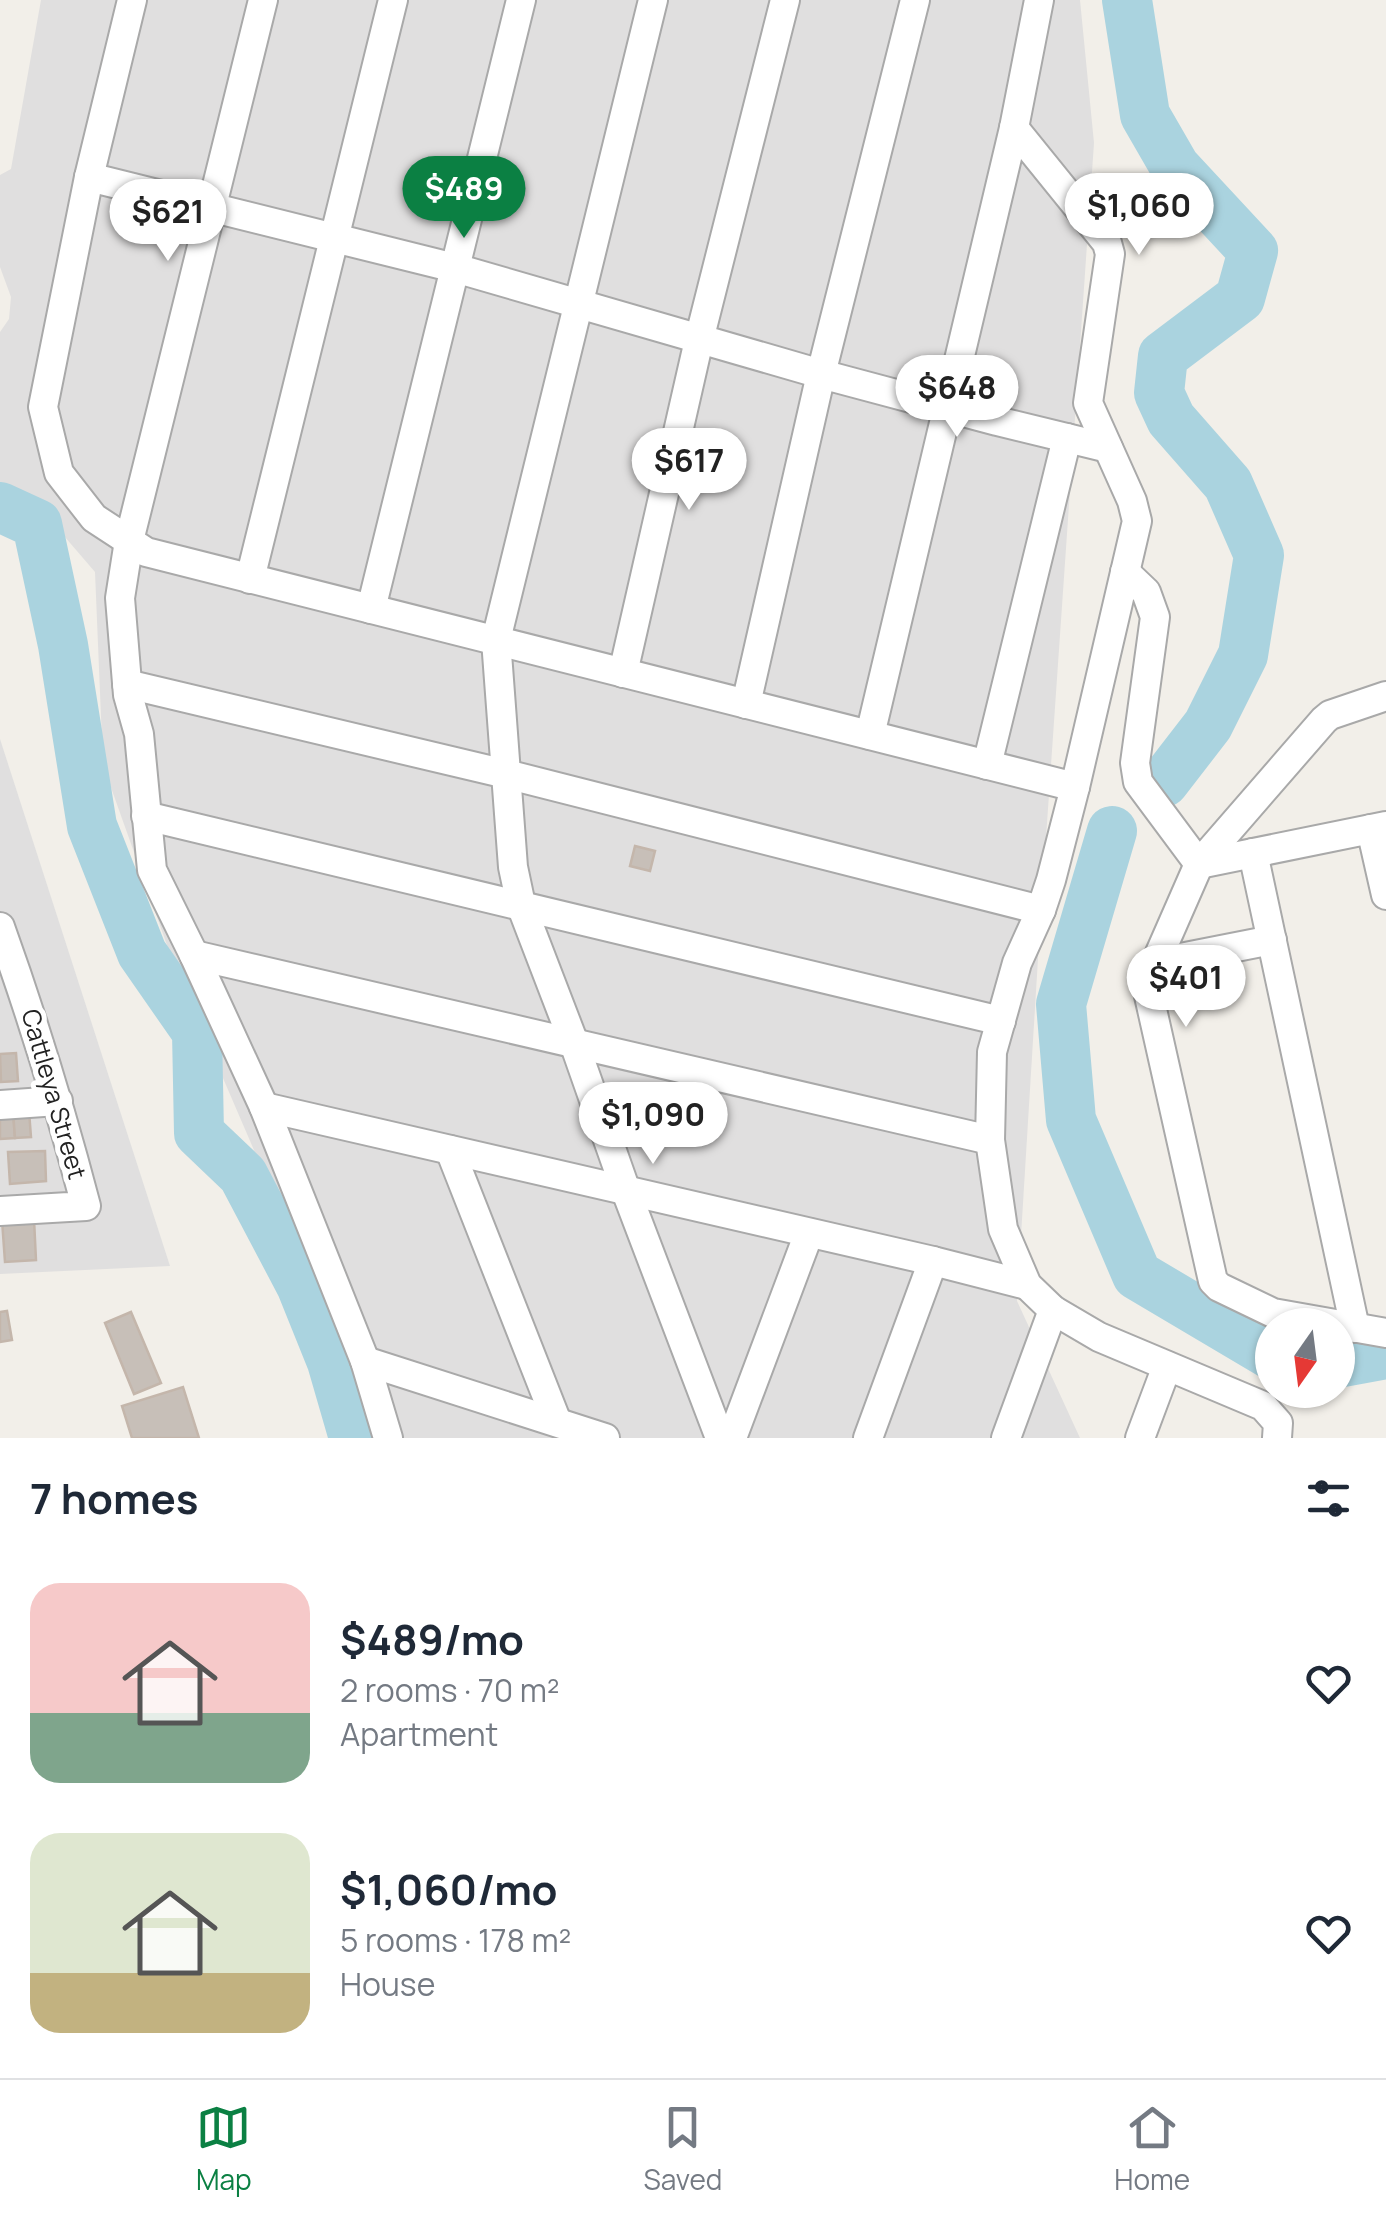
<!DOCTYPE html>
<meta charset="utf-8">
<style>
:root{--surface:#fff;--page:#f6f6f7;--text:#1f2937;--muted:#747a83;--line:#e0e1e3;--accent:#0b8043}
body{margin:0;font-family:Manrope,sans-serif;background:var(--page);color:var(--text);height:100vh;display:flex;flex-direction:column;font-size:38px;white-space:nowrap}
*{box-sizing:border-box;margin:0}
p{font-size:32px;color:var(--muted)}
.icon{flex:none;width:55px;height:55px;fill:none;stroke:currentColor;stroke-width:2;stroke-linecap:round;stroke-linejoin:round}
.map{position:relative;height:1438px;overflow:hidden}
.side{display:flex;flex-direction:column;background:var(--surface);flex:1}
.side>*{flex:none}
.needle{width:65px;rotate:194deg}
.buttons{position:absolute;left:1255px;top:1308px;display:grid;gap:20px}
.buttons a{display:grid;place-items:center;width:100px;height:100px;border-radius:50%;background:var(--surface);box-shadow:0 2px 8px #0004;font-size:50px}
.price{position:absolute;translate:-50% -85px;padding:0 22px;border-radius:35px;background:#fff;color:#222;font-size:32px;line-height:65px;filter:drop-shadow(0 2px 5px #0008)}
.price::after{content:'';position:absolute;left:50%;top:60px;width:30px;height:22px;margin-left:-15px;background:inherit;clip-path:polygon(0 0,100% 0,50% 100%)}
.price.on{background:var(--accent);color:#fff}
ul{padding:0;list-style:none}
li{display:flex;align-items:center;gap:30px;height:250px;padding:0 30px}
li span{display:grid;place-items:center;flex:none;width:280px;height:200px;border-radius:30px;color:#555}
li>.icon{margin-inline-start:auto}
span .icon{width:120px;height:120px;fill:#fffc;stroke-width:1}
li b{font-size:42px}
h2{display:flex;justify-content:space-between;align-items:center;height:120px;padding:0 30px;font-size:42px}
.menu{display:flex;justify-content:space-around;align-items:center;height:140px;border-top:2px solid var(--line);background:var(--surface);font-size:28px;color:var(--muted)}
.menu a{display:grid;justify-items:center;gap:5px}
.menu .on{color:var(--accent)}
.map>svg:first-child{display:block}
.residential{fill:#e0dfdf}
.lines{fill:none;stroke-linecap:round;stroke-linejoin:round}
.river{stroke:#aad3df;stroke-width:50}
.building{fill:#c7bfb8;stroke:#c4b6ab;stroke-width:2.5}
.minor-casing{stroke:#a9a9a9;stroke-width:32}
.minor{stroke:#fff;stroke-width:28}
.labels{text-anchor:middle;stroke-width:10;stroke-linejoin:round;paint-order:stroke}
.street-label{font-size:25px;fill:#222;stroke:#fff}
</style>
<div class="map">
<svg width="1386" height="1438" viewBox="0 0 1386 1438">
<rect width="100%" height="100%" fill="#f2efe9"/>
<!-- residential -->
<g class="residential">
<polygon points="41,0 1080,0 1094,143 1041,910 1017,1301 1080,1438 378,1438 173,962 103,765 95,572 40,508 0,487 0,332 9,319 11,297 0,267 0,175 11,169"/>
<polygon points="0,739 170,1266 0,1274"/>
</g>
<g class="lines">
<!-- river -->
<g class="river">
<polyline points="1127,0 1145,115 1175,167 1253,251 1240,298 1163,356 1159,393 1171,419 1228,484 1259,555 1243,655 1208,725 1164,782"/>
<polyline points="0,507 37,524 63,645 92,826 142,953 197,1032 199,1133 243,1175 301,1285 332,1362 354,1438"/>
<polyline points="1112,831 1061,1004 1071,1120 1137,1275 1272,1355"/>
<polyline points="1338,1363 1386,1354"/>
</g>
</g>
<!-- building -->
<g class="building">
<polygon points="635,846 655,851 650,871 630,866"/>
<polygon points="16,1053 18,1081 1,1082 0,1054"/>
<polygon points="13,1111 15,1138 0,1139 0,1112"/>
<polygon points="13,1111 29,1111 31,1137 15,1138"/>
<polygon points="45,1151 46,1181 10,1184 8,1152"/>
<polygon points="34,1219 36,1260 5,1262 2,1220"/>
<polygon points="7,1311 12,1340 0,1342 0,1312"/>
<polygon points="131,1312 161,1383 134,1394 105,1323"/>
<polygon points="183,1387 199,1438 132,1438 122,1406"/>
</g>
<g class="lines">
<defs>
<g id="minor">
<polyline points="132,0 89,177 43,407 59,473 94,518 146,552 1075,787"/>
<polyline points="263,0 129,541 120,598 128,695 139,734 152,870 194,955 264,1107 365,1361 388,1438"/>
<polyline points="653,0 496,640 513,867 521,905 574,1043 626,1191 720,1438"/>
<polyline points="1014,128 1107,243 1110,254 1088,403 1132,501 1137,521 1075,787 1051,880 1041,910 1017,963 992,1052 990,1140 1003,1229 1027,1285 1053,1310 1099,1337 1263,1406 1278,1423 1277,1438"/>
<polyline points="89,177 455,268 821,374 997,421 1108,448"/>
<polyline points="1125,572 1146,592 1155,617 1135,763 1138,782 1199,864 1386,826"/>
<polyline points="250,579 393,0"/>
<polyline points="371,609 521,0"/>
<polyline points="623,673 699,340 785,0"/>
<polyline points="127,684 506,774 1041,910"/>
<polyline points="1386,696 1330,715 1324,720 1199,864 1149,978 1147,987 1213,1281 1219,1287 1273,1313 1386,1333"/>
<polyline points="746,704 821,374 915,0"/>
<polyline points="870,735 1014,128 1039,0"/>
<polyline points="987,765 1067,438"/>
<polyline points="146,816 1001,1021"/>
<polyline points="1371,829 1386,895"/>
<polyline points="1253,853 1355,1328"/>
<path d="M0 927C33 1019 61 1111 86 1206L0 1211"/>
<polyline points="194,955 990,1140"/>
<polyline points="1155,963 1272,940"/>
<polyline points="0,1105 58,1101"/>
<polyline points="264,1107 933,1261 1027,1285"/>
<polyline points="450,1150 557,1422"/>
<polyline points="365,1361 605,1438"/>
<polyline points="732,1438 809,1233"/>
<polyline points="868,1438 933,1261"/>
<polyline points="1006,1438 1053,1310"/>
<polyline points="1140,1438 1167,1366"/>
</g>
</defs>
<!-- minor casing -->
<use href="#minor" class="minor-casing"/>
<!-- minor -->
<use href="#minor" class="minor"/>
</g>
<g class="labels">
<!-- street labels -->
<g class="street-label">
<text transform="translate(54 1094) rotate(74)" y="9">Cattleya Street</text>
</g>
</g>
</svg>
<div class="buttons">
<a><svg class="needle" viewBox="-14 -14 28 28"><path d="M0-13l5 13h-10z" fill="#e53935"/><path d="M0 13l5-13h-10z" fill="#747a83"/></svg></a>
</div>
<b class="price on" style="left:464px;top:241px">$489</b>
<b class="price" style="left:1139px;top:258px">$1,060</b>
<b class="price" style="left:168px;top:264px">$621</b>
<b class="price" style="left:957px;top:440px">$648</b>
<b class="price" style="left:689px;top:513px">$617</b>
<b class="price" style="left:1186px;top:1030px">$401</b>
<b class="price" style="left:653px;top:1167px">$1,090</b>
</div>
<section class="side">
<h2>7 homes<svg class="icon" aria-label="filters" viewBox="0 0 24 24"><path d="M4 7h16M4 17h16"/><circle cx="9" cy="7" r="2"/><circle cx="15" cy="17" r="2"/></svg></h2>
<ul>
<li><span style="background:linear-gradient(#f6c9c9 65%,#7fa58c 0)"><svg class="icon" aria-label="home" viewBox="0 0 24 24"><path d="M3 11l9-7 9 7M6 9v11h12V9"/></svg></span><div><b>$489/mo</b><p>2 rooms · 70 m²</p><p>Apartment</p></div><svg class="icon" aria-label="heart" viewBox="0 0 24 24"><path d="M12 20l-8-8c-3-5 5-10 8-4 3-6 11-1 8 4z"/></svg></li>
<li><span style="background:linear-gradient(#dfe7d0 70%,#c2b280 0)"><svg class="icon" aria-label="home" viewBox="0 0 24 24"><path d="M3 11l9-7 9 7M6 9v11h12V9"/></svg></span><div><b>$1,060/mo</b><p>5 rooms · 178 m²</p><p>House</p></div><svg class="icon" aria-label="heart" viewBox="0 0 24 24"><path d="M12 20l-8-8c-3-5 5-10 8-4 3-6 11-1 8 4z"/></svg></li>
</ul>
</section>
<nav class="menu">
<a class="on"><svg class="icon" aria-label="map" viewBox="0 0 24 24"><path d="M3 6l6-2 6 2 6-2v14l-6 2-6-2-6 2zM9 4v14M15 6v14"/></svg>Map</a>
<a><svg class="icon" aria-label="saved" viewBox="0 0 24 24"><path d="M7 4h10v16l-5-4-5 4z"/></svg>Saved</a>
<a><svg class="icon" aria-label="home" viewBox="0 0 24 24"><path d="M3 11l9-7 9 7M6 9v11h12V9"/></svg>Home</a>
</nav>
